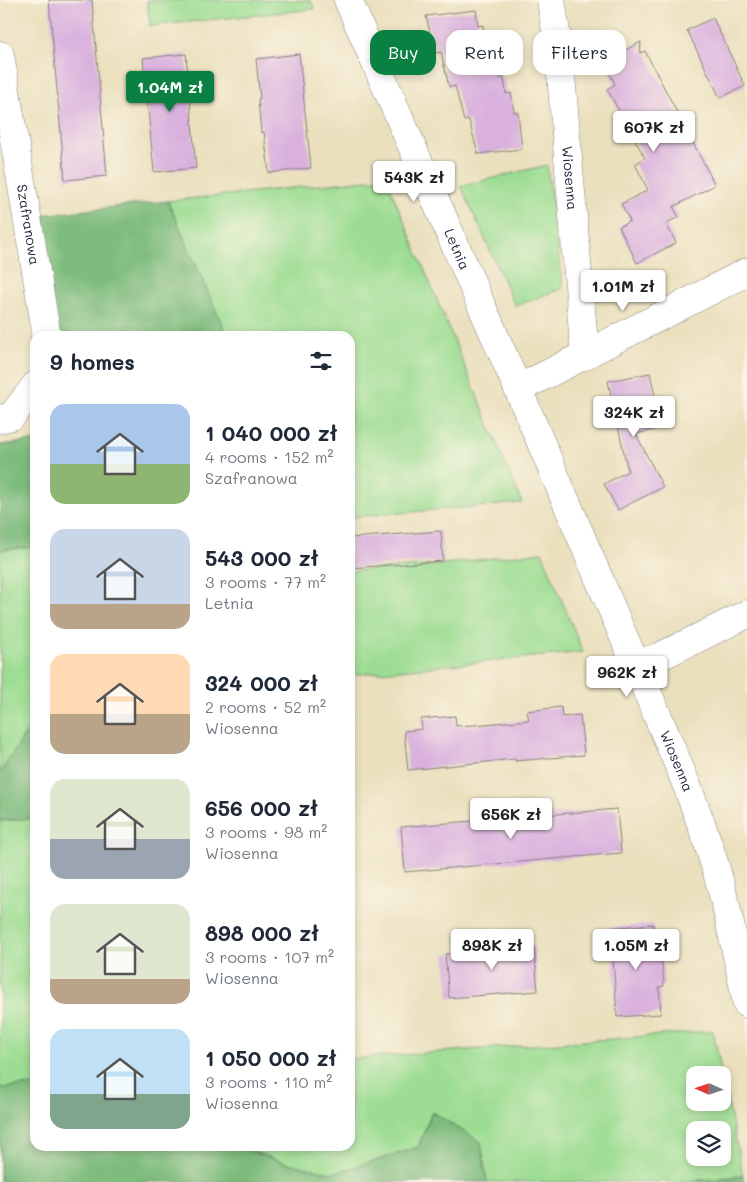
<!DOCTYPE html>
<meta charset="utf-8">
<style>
:root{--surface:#fff;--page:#f2f2f3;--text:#1f2937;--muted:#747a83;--accent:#0b8043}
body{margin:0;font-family:Mali,sans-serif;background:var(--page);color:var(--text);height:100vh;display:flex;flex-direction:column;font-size:19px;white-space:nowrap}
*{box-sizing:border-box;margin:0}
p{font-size:16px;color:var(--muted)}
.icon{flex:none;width:28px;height:28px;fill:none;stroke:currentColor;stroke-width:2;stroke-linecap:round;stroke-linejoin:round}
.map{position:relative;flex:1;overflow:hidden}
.drawer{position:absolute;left:30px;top:331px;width:325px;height:820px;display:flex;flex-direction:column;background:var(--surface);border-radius:15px;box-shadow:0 2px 8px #0003}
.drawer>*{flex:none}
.guide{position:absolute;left:370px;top:30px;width:301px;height:45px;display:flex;gap:10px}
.needle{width:32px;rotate:273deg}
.buttons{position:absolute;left:686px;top:1066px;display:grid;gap:10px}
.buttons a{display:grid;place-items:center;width:45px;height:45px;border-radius:10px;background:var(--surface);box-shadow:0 2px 8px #0003;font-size:25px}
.price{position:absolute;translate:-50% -42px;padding:0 11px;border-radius:5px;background:#fff;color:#222;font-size:16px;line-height:32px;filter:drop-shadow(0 1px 2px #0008)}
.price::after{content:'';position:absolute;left:50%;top:30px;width:15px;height:11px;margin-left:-8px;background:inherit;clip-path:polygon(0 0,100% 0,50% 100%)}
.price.active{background:var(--accent);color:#fff}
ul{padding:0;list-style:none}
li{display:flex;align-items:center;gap:15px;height:125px;padding:0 20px}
li span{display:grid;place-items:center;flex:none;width:140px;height:100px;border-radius:15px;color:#555}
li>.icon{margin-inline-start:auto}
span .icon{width:60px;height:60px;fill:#fffc;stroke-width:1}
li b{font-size:21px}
h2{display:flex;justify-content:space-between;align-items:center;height:60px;padding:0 20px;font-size:21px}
.tag{padding:0 18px;border-radius:15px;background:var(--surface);box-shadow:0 2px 8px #0003;font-size:18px;line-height:45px}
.tag.active{background:var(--accent);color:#fff}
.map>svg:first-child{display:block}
.green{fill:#9ddd93;stroke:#608067;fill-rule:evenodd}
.forest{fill:#7ebc7d;stroke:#506f5c}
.building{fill:#d9b0de}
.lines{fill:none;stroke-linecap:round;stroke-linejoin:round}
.street-casing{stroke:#86817c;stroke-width:29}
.street{stroke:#fff;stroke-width:28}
.labels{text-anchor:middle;stroke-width:4;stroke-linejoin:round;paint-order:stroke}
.street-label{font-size:14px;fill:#22223b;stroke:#fcf5e5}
</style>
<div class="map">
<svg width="747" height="1182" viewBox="0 0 747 1182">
<rect width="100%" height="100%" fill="#fcf5e5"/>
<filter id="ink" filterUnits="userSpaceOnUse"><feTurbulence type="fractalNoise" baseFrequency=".02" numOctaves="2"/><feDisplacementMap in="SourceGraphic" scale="10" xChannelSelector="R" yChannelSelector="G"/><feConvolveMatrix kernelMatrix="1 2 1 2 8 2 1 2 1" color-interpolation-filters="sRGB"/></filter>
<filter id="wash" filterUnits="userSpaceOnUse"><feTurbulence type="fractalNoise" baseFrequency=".0096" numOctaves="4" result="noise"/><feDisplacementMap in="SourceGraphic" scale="20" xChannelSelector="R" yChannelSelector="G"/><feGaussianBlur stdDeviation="1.12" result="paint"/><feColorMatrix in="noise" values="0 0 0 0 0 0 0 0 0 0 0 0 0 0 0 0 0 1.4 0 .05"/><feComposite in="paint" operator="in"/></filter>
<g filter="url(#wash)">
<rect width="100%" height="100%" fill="#eae0be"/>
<!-- green -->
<g class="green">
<polygon points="147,0 310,0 315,9 150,26"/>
<polygon points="547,165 563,288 515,306 461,186"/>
<polygon points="386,178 522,503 350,517 350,336 227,336 168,201"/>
<polygon points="35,547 35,677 28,688 35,697 35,724 24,736 0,773 0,550"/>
<polygon points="542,552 583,652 350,675 350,571 437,565"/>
<polygon points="35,818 35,1085 0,1088 0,821"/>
<path d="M713 1031 722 1075H695V1102H722L723 1078 743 1176 682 1182H487L481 1142 431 1113 418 1147 385 1158 332 1173 286 1163 236 1146H350V1059ZM695 1130H722V1158H695Z"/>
</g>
<!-- forest -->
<g class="forest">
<polygon points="168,201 227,336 57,336 42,215"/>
<polygon points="35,441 35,547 0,550 0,445"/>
<polygon points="35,724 35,818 0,821 0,773 24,736"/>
<polygon points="35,1085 35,1146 236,1146 286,1163 332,1173 385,1158 418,1147 432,1112 481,1142 487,1182 0,1182 0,1088"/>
<polygon points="743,1176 744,1182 682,1182"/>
</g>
<g id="blocks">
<!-- building -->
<g class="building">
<polygon points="49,0 92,0 107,176 65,180"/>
<polygon points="476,10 478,26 483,25 485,44 490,43 491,60 498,59 500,78 504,78 506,94 511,93 514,112 518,112 522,149 478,154 469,120 464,121 455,86 449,87 441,52 435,53 426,16"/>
<polygon points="713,18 745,86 720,98 687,30"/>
<polygon points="641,42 640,53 645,51 715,185 673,207 679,217 666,223 676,243 637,263 619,227 630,221 621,204 648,190 635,164 645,158 607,89 615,84 604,61"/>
<polygon points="186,54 196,168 154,172 143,58"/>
<polygon points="299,54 311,168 269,173 264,132 261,133 258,99 260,99 256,59"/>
<polygon points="650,373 662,428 636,434 663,487 618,510 604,484 628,471 608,381"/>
<polygon points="441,531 443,561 350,568 350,538"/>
<polygon points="561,707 562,717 580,715 584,755 515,761 515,759 408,770 404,731 422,729 421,719 455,716 456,726 474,725 529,720 527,711"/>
<polygon points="617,809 621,853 405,872 401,827"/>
<polygon points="653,924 655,952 661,951 664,986 659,987 661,1014 617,1017 613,958 611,958 609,928"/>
<polygon points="507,944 507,949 534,946 538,991 449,998 445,954 472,952 472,947"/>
</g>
</g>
</g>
<g filter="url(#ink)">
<use href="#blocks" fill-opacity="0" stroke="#86817c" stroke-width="1"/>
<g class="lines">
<defs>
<g id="street">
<path id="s1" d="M348 0 518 389 681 771C695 806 708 840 718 876 730 918 738 961 747 1004"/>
<path id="s2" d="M551 0 559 52 585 356"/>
<path id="s3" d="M0 55 46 331 45 336"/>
<polyline points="518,389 747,272"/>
<polyline points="0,419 12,416 35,386"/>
<polyline points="636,664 659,657 747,614"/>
</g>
</defs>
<!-- street casing -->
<use href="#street" class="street-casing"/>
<!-- street -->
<use href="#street" class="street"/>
</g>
</g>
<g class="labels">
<!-- street labels -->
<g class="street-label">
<text dy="5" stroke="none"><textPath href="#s2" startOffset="179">Wiosenna</textPath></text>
<text dy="5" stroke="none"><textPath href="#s3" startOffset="172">Szafranowa</textPath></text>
<text dy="5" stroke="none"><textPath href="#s1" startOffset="272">Letnia</textPath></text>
<text dy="5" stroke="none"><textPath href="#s1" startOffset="829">Wiosenna</textPath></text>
</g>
</g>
</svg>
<div class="buttons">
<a><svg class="needle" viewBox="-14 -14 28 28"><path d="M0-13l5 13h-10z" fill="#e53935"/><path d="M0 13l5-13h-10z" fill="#747a83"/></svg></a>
<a><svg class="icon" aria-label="layers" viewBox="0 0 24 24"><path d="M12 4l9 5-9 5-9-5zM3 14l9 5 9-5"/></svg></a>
</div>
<b class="price active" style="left:170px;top:113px">1.04M zł</b>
<b class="price" style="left:654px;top:153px">607K zł</b>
<b class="price" style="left:414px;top:203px">543K zł</b>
<b class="price" style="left:623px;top:312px">1.01M zł</b>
<b class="price" style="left:634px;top:438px">324K zł</b>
<b class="price" style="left:627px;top:698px">962K zł</b>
<b class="price" style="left:511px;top:840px">656K zł</b>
<b class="price" style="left:492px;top:971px">898K zł</b>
<b class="price" style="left:636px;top:971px">1.05M zł</b>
<div class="guide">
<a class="tag active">Buy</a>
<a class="tag">Rent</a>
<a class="tag">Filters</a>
</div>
<section class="drawer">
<h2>9 homes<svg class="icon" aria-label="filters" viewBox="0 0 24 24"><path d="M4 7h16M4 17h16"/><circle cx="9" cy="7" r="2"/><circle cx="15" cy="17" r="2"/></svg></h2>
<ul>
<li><span style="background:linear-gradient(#a9c7e8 60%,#8fb573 0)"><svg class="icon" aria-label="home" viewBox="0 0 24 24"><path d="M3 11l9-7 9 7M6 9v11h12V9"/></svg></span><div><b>1 040 000 zł</b><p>4 rooms · 152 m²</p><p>Szafranowa</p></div></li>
<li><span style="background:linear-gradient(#c9d6e8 75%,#b9a48a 0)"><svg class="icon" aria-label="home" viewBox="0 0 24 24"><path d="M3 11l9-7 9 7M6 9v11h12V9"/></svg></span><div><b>543 000 zł</b><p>3 rooms · 77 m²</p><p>Letnia</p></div></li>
<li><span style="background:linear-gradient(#ffd9b3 60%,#b9a48a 0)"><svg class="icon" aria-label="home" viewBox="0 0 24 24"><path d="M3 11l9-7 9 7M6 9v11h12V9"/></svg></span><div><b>324 000 zł</b><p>2 rooms · 52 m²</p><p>Wiosenna</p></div></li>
<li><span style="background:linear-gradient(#dfe7d0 60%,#9aa5b1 0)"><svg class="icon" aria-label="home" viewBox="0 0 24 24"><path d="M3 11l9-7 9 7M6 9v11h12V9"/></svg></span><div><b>656 000 zł</b><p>3 rooms · 98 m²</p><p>Wiosenna</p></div></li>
<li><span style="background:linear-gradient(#dfe7d0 75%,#b9a48a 0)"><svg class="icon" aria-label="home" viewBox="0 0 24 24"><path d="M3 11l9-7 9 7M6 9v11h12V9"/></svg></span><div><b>898 000 zł</b><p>3 rooms · 107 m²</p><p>Wiosenna</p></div></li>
<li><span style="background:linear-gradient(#bfe0f5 65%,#7fa58c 0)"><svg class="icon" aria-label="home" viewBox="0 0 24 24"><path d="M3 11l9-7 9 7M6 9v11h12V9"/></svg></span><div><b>1 050 000 zł</b><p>3 rooms · 110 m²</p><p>Wiosenna</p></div></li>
</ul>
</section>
</div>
